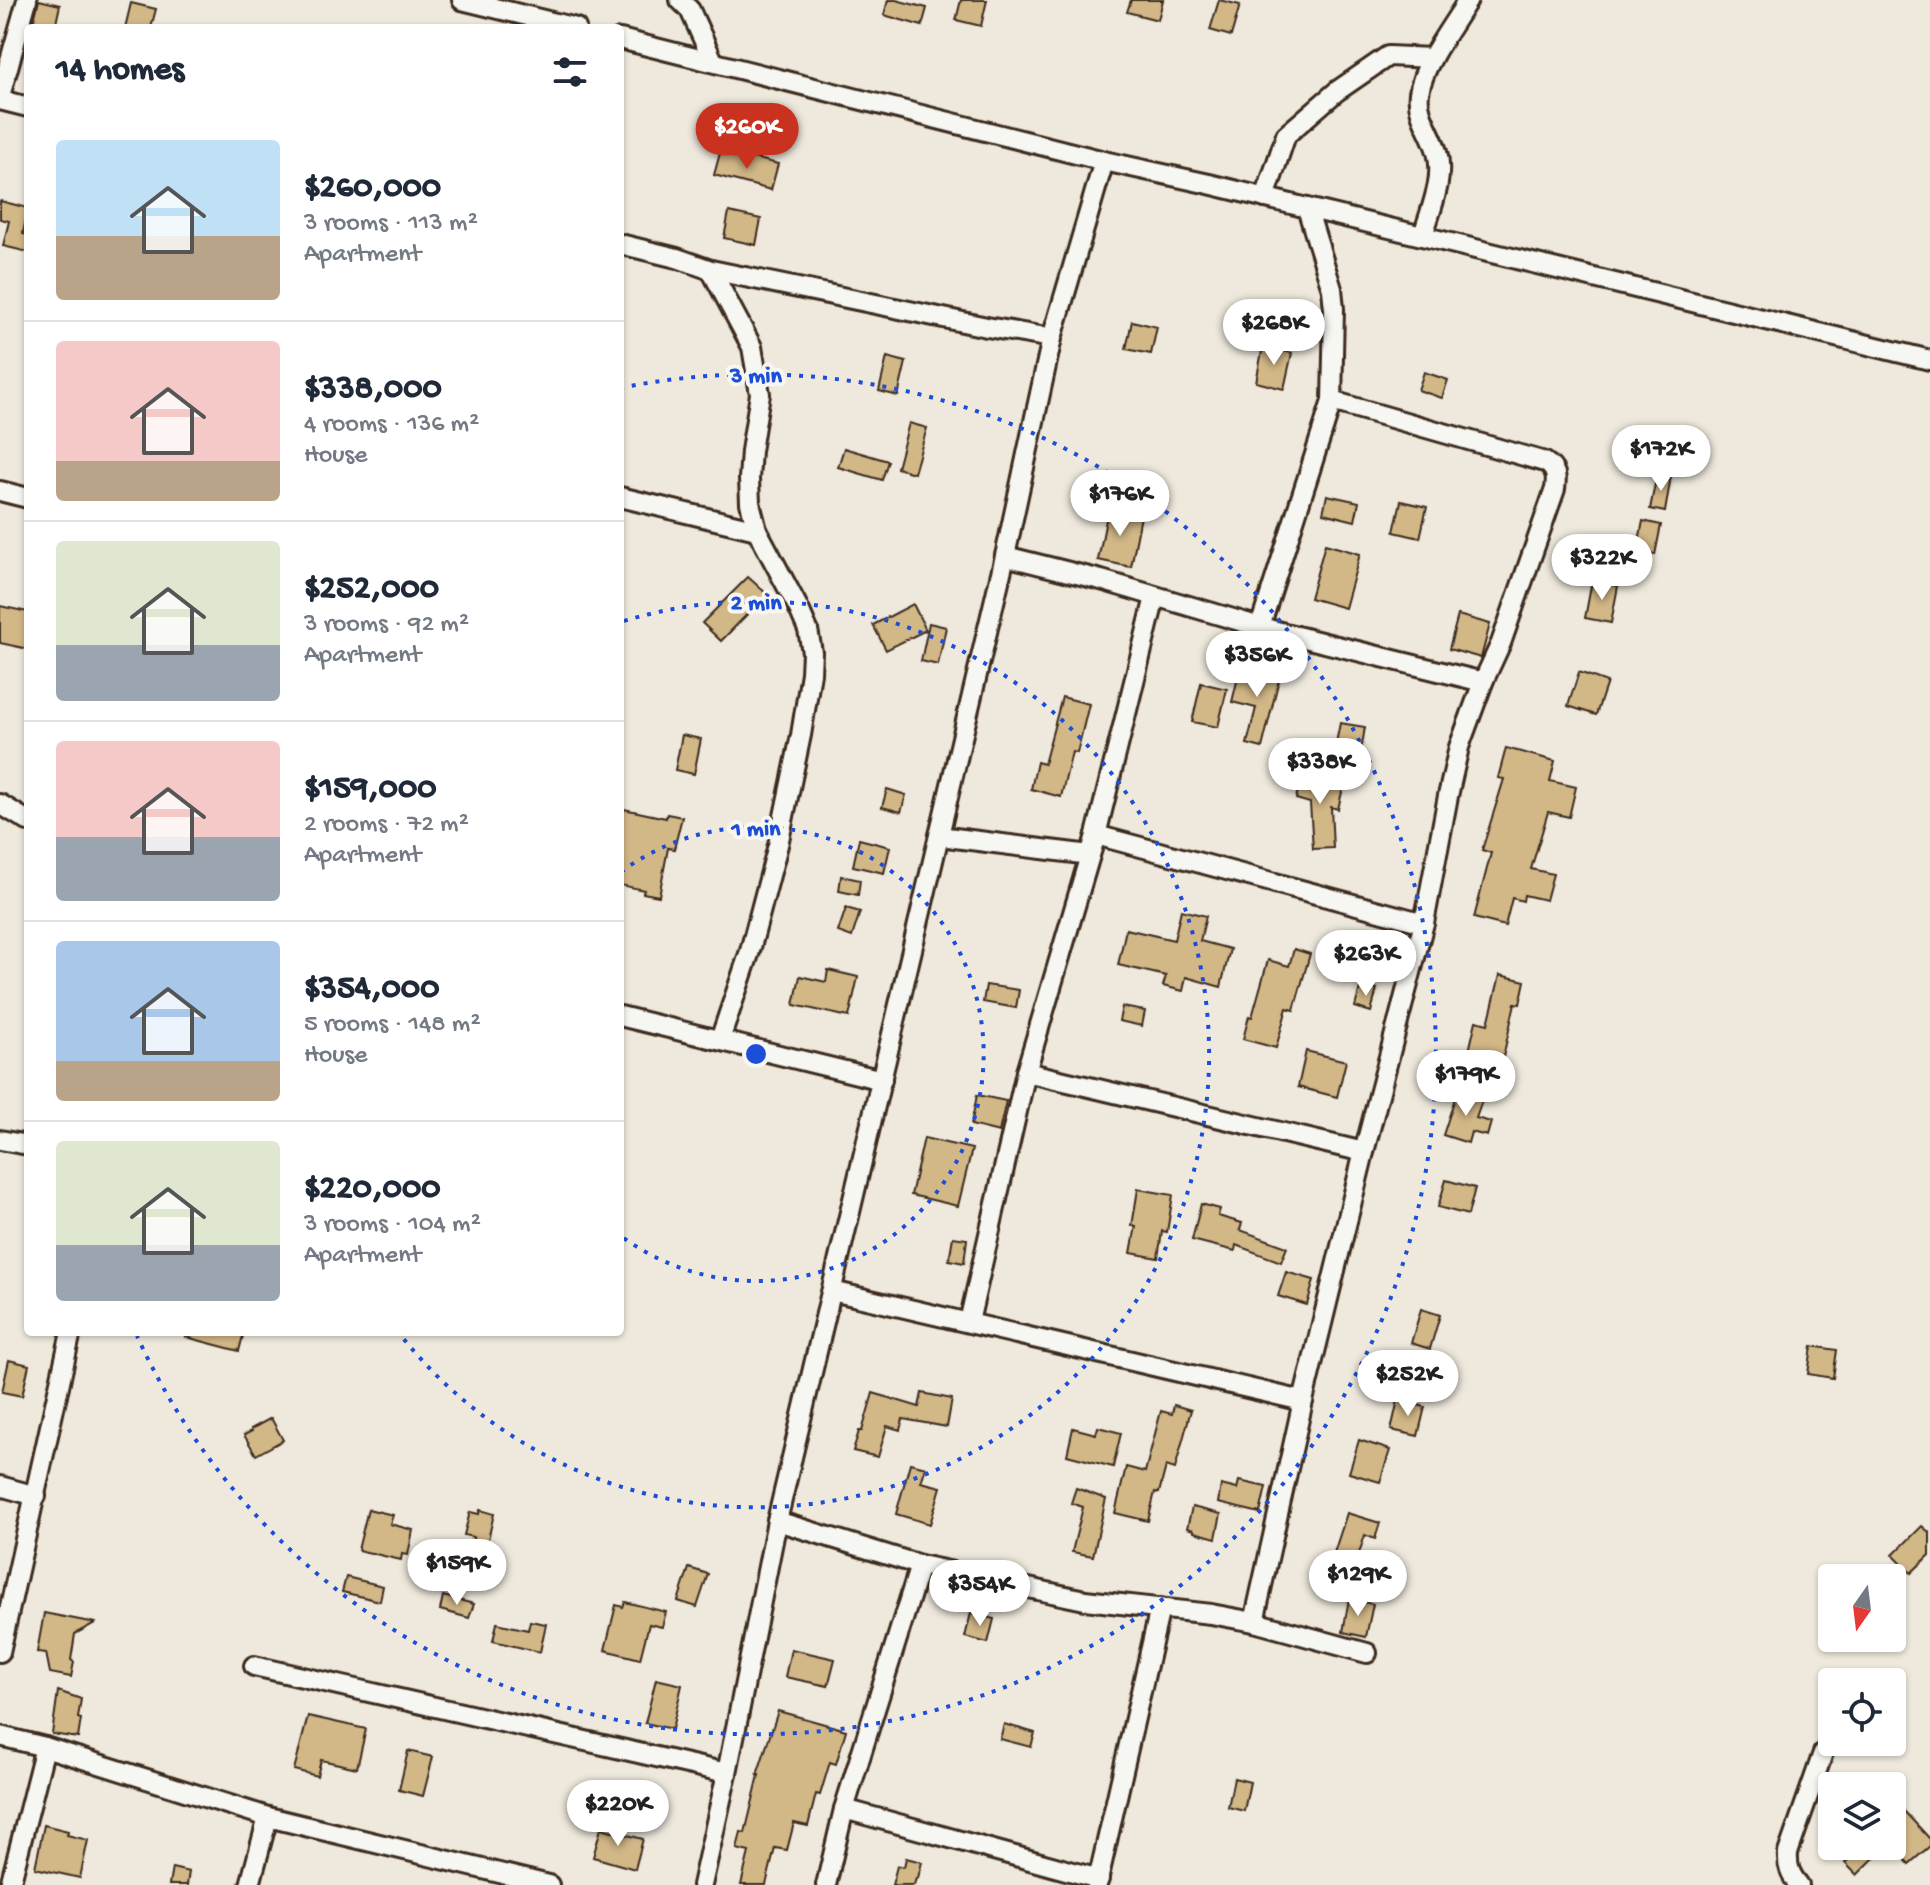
<!DOCTYPE html>
<meta charset="utf-8">
<style>
:root{--surface:#fff;--page:#f6f6f7;--text:#1f2937;--muted:#747a83;--line:#e0e1e3;--accent:#c8321e}
body{margin:0;font-family:"Gochi Hand",sans-serif;background:var(--page);color:var(--text);height:100vh;display:flex;flex-direction:column;font-size:30px;white-space:nowrap}
*{box-sizing:border-box;margin:0}
p{font-size:26px;color:var(--muted)}
.icon{flex:none;width:44px;height:44px;fill:none;stroke:currentColor;stroke-width:2;stroke-linecap:round;stroke-linejoin:round}
.map{position:relative;flex:1;overflow:hidden}
.details{position:absolute;left:24px;top:24px;width:600px;height:1312px;display:flex;flex-direction:column;background:var(--surface);border-radius:8px;box-shadow:0 2px 6px #0004}
.details>*{flex:none}
.needle{width:52px;rotate:194deg}
.buttons{position:absolute;left:1818px;top:1564px;display:grid;gap:16px}
.buttons a{display:grid;place-items:center;width:88px;height:88px;border-radius:8px;background:var(--surface);box-shadow:0 2px 6px #0004;font-size:40px}
.price{position:absolute;translate:-50% -68px;padding:0 18px;border-radius:28px;background:#fff;color:#222;font-size:26px;line-height:52px;filter:drop-shadow(0 2px 4px #0008)}
.price::after{content:'';position:absolute;left:50%;top:48px;width:24px;height:18px;margin-left:-12px;background:inherit;clip-path:polygon(0 0,100% 0,50% 100%)}
.price.on{background:var(--accent);color:#fff}
ul{padding:0;list-style:none}
li{display:flex;align-items:center;gap:24px;height:200px;padding:0 32px}
li+li{border-top:2px solid var(--line)}
li span{display:grid;place-items:center;flex:none;width:224px;height:160px;border-radius:8px;color:#555}
li>.icon{margin-inline-start:auto}
span .icon{width:96px;height:96px;fill:#fffc;stroke-width:1}
li b{font-size:34px}
h2{display:flex;justify-content:space-between;align-items:center;height:96px;padding:0 32px;font-size:34px}
.map>svg:first-child{display:block}
.building{fill:#d2b787;stroke:#3b2a1e;stroke-width:2}
.lines{fill:none;stroke-linecap:round;stroke-linejoin:round}
.minor-casing{stroke:#3b2a1e;stroke-width:24}
.minor{stroke:#f6f6f2;stroke-width:18}
.ring{fill:none;stroke:#1d4ed8;stroke-width:4;stroke-dasharray:4 8}
.centre{fill:#1d4ed8;stroke:#f6f6f2;stroke-width:4}
.ring-label{font-size:24px;text-anchor:middle;font-weight:bold;fill:#1d4ed8;stroke:#f6f6f2;stroke-width:8;stroke-linejoin:round;paint-order:stroke}
</style>
<div class="map">
<svg width="1930" height="1885" viewBox="0 0 1930 1885">
<rect width="100%" height="100%" fill="#efe9dd"/>
<filter id="ink" filterUnits="userSpaceOnUse"><feTurbulence type="fractalNoise" baseFrequency=".0125" numOctaves="2"/><feDisplacementMap in="SourceGraphic" scale="16" xChannelSelector="R" yChannelSelector="G"/><feConvolveMatrix kernelMatrix="1 2 1 2 8 2 1 2 1" color-interpolation-filters="sRGB"/></filter>
<g filter="url(#ink)">
<!-- building -->
<g class="building">
<polygon points="39,0 60,5 55,28 32,28"/>
<polygon points="888,0 896,0 927,8 922,26 884,15"/>
<polygon points="961,0 987,0 981,26 956,20"/>
<polygon points="1131,0 1163,0 1158,20 1127,12"/>
<polygon points="1219,0 1240,5 1231,36 1210,30"/>
<polygon points="131,3 156,9 151,28 125,28"/>
<polygon points="720,153 749,161 750,157 778,164 771,190 714,175"/>
<polygon points="0,201 28,208 23,234 28,235 28,252 3,246 9,221 0,219"/>
<polygon points="729,212 761,219 756,245 724,238"/>
<polygon points="1132,321 1157,327 1151,354 1126,349"/>
<polygon points="1263,346 1292,353 1284,389 1256,382"/>
<polygon points="887,357 906,362 898,396 879,391"/>
<polygon points="1424,372 1448,380 1442,398 1418,390"/>
<polygon points="909,423 927,428 914,473 897,468"/>
<polygon points="844,448 888,461 882,480 838,467"/>
<polygon points="1657,474 1671,476 1665,512 1650,509"/>
<polygon points="1327,495 1359,502 1355,521 1323,513"/>
<polygon points="1401,501 1427,507 1420,538 1394,532"/>
<polygon points="1108,510 1141,516 1131,567 1098,560"/>
<polygon points="1643,521 1661,525 1655,555 1637,551"/>
<polygon points="1325,544 1360,554 1345,608 1310,598"/>
<polygon points="748,577 767,594 721,641 702,623"/>
<polygon points="1592,581 1618,586 1611,623 1585,618"/>
<polygon points="913,604 926,630 886,650 873,625"/>
<polygon points="0,606 28,612 28,649 0,643"/>
<polygon points="1458,615 1490,624 1481,658 1449,649"/>
<polygon points="929,623 946,627 938,665 921,661"/>
<polygon points="1241,665 1280,675 1262,748 1247,744 1256,708 1232,702"/>
<polygon points="1579,672 1607,682 1596,715 1568,706"/>
<polygon points="1201,683 1227,689 1218,727 1192,722"/>
<polygon points="1062,697 1089,704 1077,753 1072,752 1061,797 1031,789 1037,762 1044,764"/>
<polygon points="1340,723 1365,727 1360,758 1334,753"/>
<polygon points="682,735 701,739 694,774 675,770"/>
<polygon points="1506,748 1555,761 1550,781 1576,787 1569,817 1548,812 1531,869 1553,874 1546,900 1524,895 1523,901 1512,898 1505,926 1474,918 1491,853 1482,850 1504,779 1498,778"/>
<polygon points="1302,771 1334,778 1332,786 1343,788 1338,809 1331,807 1333,848 1313,849 1310,803 1296,799"/>
<polygon points="887,789 906,795 901,812 882,807"/>
<polygon points="624,809 666,818 667,814 682,817 674,849 668,848 659,896 643,893 644,890 620,885 620,828"/>
<polygon points="859,839 890,847 884,873 853,866"/>
<polygon points="841,876 860,880 858,895 839,891"/>
<polygon points="846,908 860,912 852,937 838,932"/>
<polygon points="1181,910 1206,916 1200,941 1230,949 1221,987 1186,977 1183,991 1163,986 1166,976 1118,965 1126,929 1174,940"/>
<polygon points="1294,949 1310,954 1294,1010 1287,1008 1276,1048 1243,1039 1249,1016 1252,1017 1268,960 1289,966"/>
<polygon points="828,970 858,977 849,1017 794,1005 800,976 826,982"/>
<polygon points="1500,975 1525,981 1520,1004 1515,1003 1500,1071 1466,1064 1476,1021 1488,1024"/>
<polygon points="1361,984 1377,989 1371,1012 1355,1007"/>
<polygon points="986,985 1019,990 1016,1008 983,1002"/>
<polygon points="1122,1007 1145,1011 1142,1026 1119,1021"/>
<polygon points="1306,1051 1346,1061 1337,1097 1298,1087"/>
<polygon points="1458,1089 1483,1098 1476,1118 1491,1122 1487,1136 1471,1132 1468,1143 1443,1135"/>
<polygon points="977,1095 1006,1101 999,1132 971,1125"/>
<polygon points="924,1138 972,1149 958,1206 911,1195"/>
<polygon points="1446,1180 1475,1188 1468,1215 1438,1207"/>
<polygon points="1138,1189 1173,1195 1167,1232 1162,1231 1158,1258 1131,1253 1136,1226 1132,1226"/>
<polygon points="1201,1204 1220,1209 1218,1216 1242,1223 1240,1230 1287,1247 1281,1262 1236,1245 1235,1251 1192,1240"/>
<polygon points="953,1237 967,1239 964,1263 949,1260"/>
<polygon points="1286,1272 1314,1280 1307,1305 1278,1296"/>
<polygon points="1421,1309 1440,1315 1430,1349 1411,1343"/>
<polygon points="187,1332 244,1332 239,1351 186,1337"/>
<polygon points="1812,1346 1837,1350 1833,1378 1808,1374"/>
<polygon points="9,1360 29,1365 22,1396 2,1392"/>
<polygon points="873,1393 919,1407 922,1393 952,1399 947,1427 903,1419 900,1430 887,1426 878,1457 853,1451 859,1431 862,1431"/>
<polygon points="1398,1400 1425,1407 1418,1436 1391,1430"/>
<polygon points="1174,1405 1191,1410 1175,1469 1166,1466 1159,1493 1155,1492 1148,1521 1115,1513 1126,1467 1145,1472 1161,1411 1172,1414"/>
<polygon points="271,1418 283,1440 256,1455 244,1435 252,1431 251,1429"/>
<polygon points="1098,1427 1121,1433 1113,1467 1067,1455 1073,1428 1096,1434"/>
<polygon points="1359,1440 1390,1450 1380,1482 1349,1473"/>
<polygon points="910,1463 926,1467 921,1482 941,1487 930,1524 896,1514"/>
<polygon points="1239,1481 1266,1487 1260,1513 1218,1503 1221,1485 1237,1489"/>
<polygon points="1076,1488 1106,1499 1093,1556 1072,1552 1083,1507 1071,1503"/>
<polygon points="1192,1507 1221,1514 1216,1538 1194,1532 1194,1530 1187,1528"/>
<polygon points="368,1509 393,1515 390,1524 413,1530 408,1555 402,1554 401,1560 358,1550"/>
<polygon points="480,1510 494,1514 487,1544 473,1540 473,1537 464,1535 470,1512 479,1514"/>
<polygon points="1347,1513 1380,1523 1375,1539 1365,1535 1354,1569 1331,1562"/>
<polygon points="1922,1526 1930,1533 1930,1555 1911,1573 1893,1555"/>
<polygon points="689,1568 708,1574 697,1607 678,1601"/>
<polygon points="346,1577 383,1586 380,1601 342,1592"/>
<polygon points="443,1596 474,1604 469,1618 440,1610"/>
<polygon points="1349,1599 1373,1604 1366,1637 1343,1632"/>
<polygon points="625,1602 666,1612 662,1627 649,1624 640,1659 605,1650 616,1605 623,1607"/>
<polygon points="44,1613 95,1623 75,1634 71,1660 74,1662 71,1677 50,1673 46,1653 37,1652"/>
<polygon points="971,1613 994,1619 988,1643 965,1637"/>
<polygon points="530,1621 546,1624 540,1652 493,1641 497,1623 528,1630"/>
<polygon points="791,1649 835,1659 828,1686 785,1677"/>
<polygon points="656,1679 682,1685 672,1729 645,1723"/>
<polygon points="58,1691 81,1699 78,1718 81,1719 78,1738 52,1734"/>
<polygon points="778,1711 846,1730 836,1764 830,1762 820,1795 816,1794 808,1826 794,1823 787,1850 775,1848 766,1885 741,1885 749,1852 737,1849 741,1832 745,1833 759,1775 757,1775"/>
<polygon points="308,1716 366,1729 357,1768 321,1760 317,1776 294,1770"/>
<polygon points="1004,1724 1035,1733 1031,1747 1000,1739"/>
<polygon points="408,1751 433,1757 423,1796 399,1790"/>
<polygon points="1234,1778 1250,1782 1244,1811 1228,1807"/>
<polygon points="1904,1811 1930,1839 1930,1846 1909,1864 1892,1845 1892,1822"/>
<polygon points="44,1825 68,1831 67,1835 88,1840 80,1878 35,1868"/>
<polygon points="601,1828 643,1839 635,1869 593,1857"/>
<polygon points="1861,1846 1886,1846 1857,1875 1845,1863"/>
<polygon points="906,1858 922,1862 918,1878 916,1878 914,1885 892,1885 897,1866 904,1867"/>
<polygon points="172,1868 189,1872 187,1885 169,1885"/>
</g>
<g class="lines">
<defs>
<g id="minor">
<polyline points="462,0 576,28"/>
<polyline points="680,0 690,10 713,61"/>
<polyline points="620,39 1104,161 1209,184 1930,360"/>
<polyline points="0,96 27,0"/>
<polyline points="0,100 28,107"/>
<polyline points="1265,198 1286,135 1337,91 1388,56 1432,58"/>
<path d="M1423 236C1430 210 1445 179 1437 152 1432 132 1416 115 1419 93 1424 62 1452 27 1468 0"/>
<polyline points="620,244 677,258 711,270 987,327 1052,338"/>
<polyline points="711,270 752,347 760,394 751,451 749,479 750,503 757,530 799,609 808,630 812,652 811,673 801,735 778,845 750,951 720,1040"/>
<polyline points="0,491 28,498"/>
<polyline points="620,497 757,530"/>
<polyline points="1005,556 1101,580 1260,627 1483,682"/>
<polyline points="1260,627 1332,401 1334,309 1332,289 1307,208"/>
<polyline points="0,804 28,821"/>
<polyline points="1096,835 1424,923"/>
<polyline points="939,836 1090,855"/>
<polyline points="620,1016 882,1080"/>
<polyline points="1026,1072 1364,1152"/>
<polyline points="0,1140 28,1145"/>
<polyline points="832,1291 1303,1401"/>
<polyline points="969,1322 1026,1072 1096,835 1155,597"/>
<polyline points="0,1486 36,1496"/>
<polyline points="777,1521 920,1565 1085,1600 1211,1614 1254,1622 1367,1653"/>
<path d="M1254 1622 1303 1401 1364 1152 1424 923 1448 796 1459 747 1483 682 1501 643 1555 489C1557 476 1556 469 1545 462L1332 401"/>
<polyline points="0,1652 71,1332"/>
<polyline points="254,1666 727,1773"/>
<polyline points="0,1736 45,1747 268,1817 549,1885"/>
<polyline points="844,1809 1099,1879"/>
<polyline points="10,1885 45,1747"/>
<polyline points="250,1885 268,1817"/>
<polyline points="702,1885 727,1773 777,1521 1005,556 1052,338 1104,161"/>
<polyline points="826,1885 844,1809 920,1565"/>
<polyline points="1097,1885 1160,1608"/>
<path d="M1799 1885C1790 1875 1787 1866 1788 1853L1823 1753"/>
</g>
</defs>
<!-- minor casing -->
<use href="#minor" class="minor-casing"/>
<!-- minor -->
<use href="#minor" class="minor"/>
</g>
</g>
<!-- distance rings -->
<g class="ring">
<path d="M621 872A227 227 0 1 1 621 1236"/>
<path d="M624 621A453 453 0 1 1 399 1333"/>
<path d="M620 388A680 680 0 1 1 137 1336"/>
</g>
<circle cx="756" cy="1054" r="12" class="centre"/>
<g class="ring-label">
<text x="756" y="382">3 min</text>
<text x="756" y="609">2 min</text>
<text x="756" y="835">1 min</text>
</g>
</svg>
<div class="buttons">
<a><svg class="needle" viewBox="-14 -14 28 28"><path d="M0-13l5 13h-10z" fill="#e53935"/><path d="M0 13l5-13h-10z" fill="#747a83"/></svg></a>
<a><svg class="icon" aria-label="locate" viewBox="0 0 24 24"><circle cx="12" cy="12" r="6"/><path d="M12 2v4M12 18v4M2 12h4M18 12h4"/></svg></a>
<a><svg class="icon" aria-label="layers" viewBox="0 0 24 24"><path d="M12 4l9 5-9 5-9-5zM3 14l9 5 9-5"/></svg></a>
</div>
<b class="price on" style="left:747px;top:171px">$260K</b>
<b class="price" style="left:1274px;top:367px">$268K</b>
<b class="price" style="left:1661px;top:493px">$172K</b>
<b class="price" style="left:1120px;top:538px">$176K</b>
<b class="price" style="left:1602px;top:602px">$322K</b>
<b class="price" style="left:1257px;top:699px">$356K</b>
<b class="price" style="left:1320px;top:806px">$338K</b>
<b class="price" style="left:1366px;top:998px">$263K</b>
<b class="price" style="left:1466px;top:1118px">$179K</b>
<b class="price" style="left:1408px;top:1418px">$252K</b>
<b class="price" style="left:457px;top:1607px">$159K</b>
<b class="price" style="left:1358px;top:1618px">$129K</b>
<b class="price" style="left:980px;top:1628px">$354K</b>
<b class="price" style="left:618px;top:1848px">$220K</b>
<section class="details">
<h2>14 homes<svg class="icon" aria-label="filters" viewBox="0 0 24 24"><path d="M4 7h16M4 17h16"/><circle cx="9" cy="7" r="2"/><circle cx="15" cy="17" r="2"/></svg></h2>
<ul>
<li><span style="background:linear-gradient(#bfe0f5 60%,#b9a48a 0)"><svg class="icon" aria-label="home" viewBox="0 0 24 24"><path d="M3 11l9-7 9 7M6 9v11h12V9"/></svg></span><div><b>$260,000</b><p>3 rooms · 113 m²</p><p>Apartment</p></div></li>
<li><span style="background:linear-gradient(#f6c9c9 75%,#b9a48a 0)"><svg class="icon" aria-label="home" viewBox="0 0 24 24"><path d="M3 11l9-7 9 7M6 9v11h12V9"/></svg></span><div><b>$338,000</b><p>4 rooms · 136 m²</p><p>House</p></div></li>
<li><span style="background:linear-gradient(#dfe7d0 65%,#9aa5b1 0)"><svg class="icon" aria-label="home" viewBox="0 0 24 24"><path d="M3 11l9-7 9 7M6 9v11h12V9"/></svg></span><div><b>$252,000</b><p>3 rooms · 92 m²</p><p>Apartment</p></div></li>
<li><span style="background:linear-gradient(#f6c9c9 60%,#9aa5b1 0)"><svg class="icon" aria-label="home" viewBox="0 0 24 24"><path d="M3 11l9-7 9 7M6 9v11h12V9"/></svg></span><div><b>$159,000</b><p>2 rooms · 72 m²</p><p>Apartment</p></div></li>
<li><span style="background:linear-gradient(#a9c7e8 75%,#b9a48a 0)"><svg class="icon" aria-label="home" viewBox="0 0 24 24"><path d="M3 11l9-7 9 7M6 9v11h12V9"/></svg></span><div><b>$354,000</b><p>5 rooms · 148 m²</p><p>House</p></div></li>
<li><span style="background:linear-gradient(#dfe7d0 65%,#9aa5b1 0)"><svg class="icon" aria-label="home" viewBox="0 0 24 24"><path d="M3 11l9-7 9 7M6 9v11h12V9"/></svg></span><div><b>$220,000</b><p>3 rooms · 104 m²</p><p>Apartment</p></div></li>
</ul>
</section>
</div>
